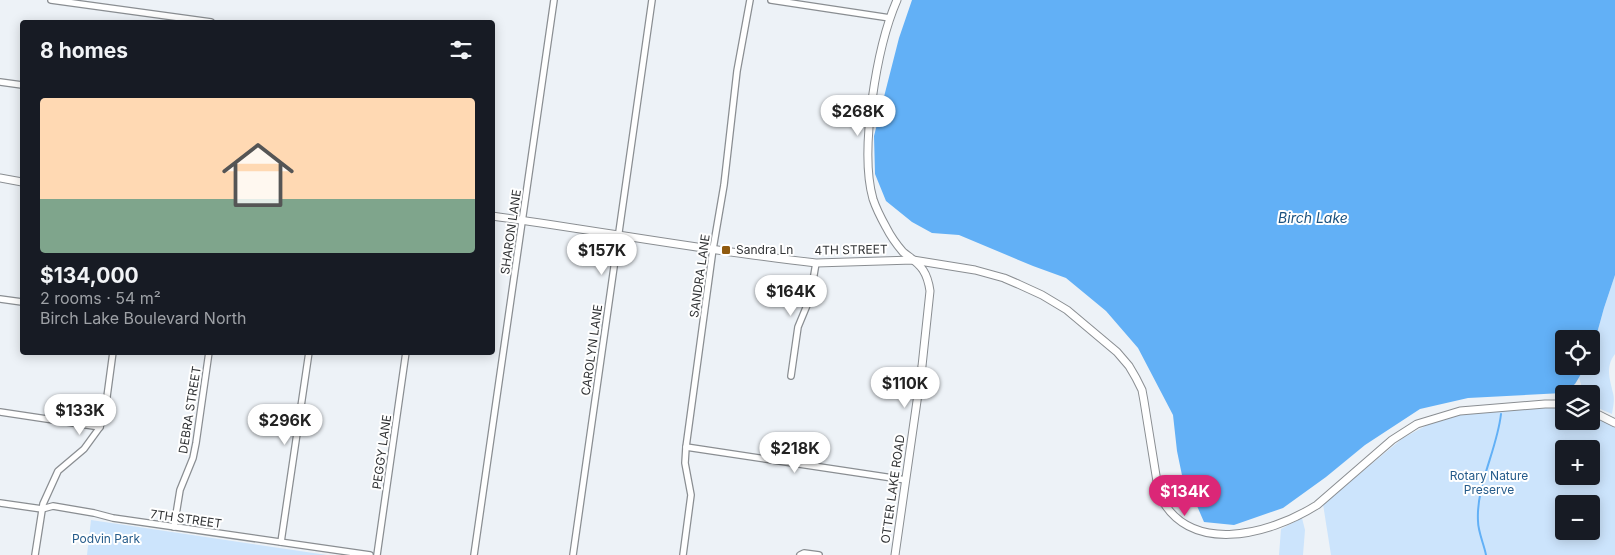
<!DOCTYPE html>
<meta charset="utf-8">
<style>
:root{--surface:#171b24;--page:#20242c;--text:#f1f3f6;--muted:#9ea1a6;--accent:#db2777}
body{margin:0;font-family:Inter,sans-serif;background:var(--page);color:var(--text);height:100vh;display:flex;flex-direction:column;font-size:19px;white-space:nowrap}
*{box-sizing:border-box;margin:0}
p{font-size:16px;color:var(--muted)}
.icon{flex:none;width:28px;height:28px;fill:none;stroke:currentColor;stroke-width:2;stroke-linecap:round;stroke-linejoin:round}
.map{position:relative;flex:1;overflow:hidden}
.drawer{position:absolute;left:20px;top:20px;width:475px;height:335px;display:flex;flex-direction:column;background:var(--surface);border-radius:5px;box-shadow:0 2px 12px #0003}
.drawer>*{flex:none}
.buttons{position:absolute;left:1555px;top:330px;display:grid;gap:10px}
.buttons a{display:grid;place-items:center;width:45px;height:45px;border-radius:5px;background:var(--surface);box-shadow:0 2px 12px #0003;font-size:25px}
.price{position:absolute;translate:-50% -42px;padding:0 11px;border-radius:18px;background:#fff;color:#222;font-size:16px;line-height:32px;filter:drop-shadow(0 1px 2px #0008)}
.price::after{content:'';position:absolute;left:50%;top:30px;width:15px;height:11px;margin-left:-8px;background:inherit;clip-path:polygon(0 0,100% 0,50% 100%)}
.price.selected{background:var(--accent);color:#fff}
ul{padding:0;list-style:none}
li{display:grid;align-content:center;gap:10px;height:265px;padding:0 20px}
li span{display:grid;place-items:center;height:155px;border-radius:5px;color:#555}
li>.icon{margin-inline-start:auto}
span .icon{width:90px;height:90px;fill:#fffc;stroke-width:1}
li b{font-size:21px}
h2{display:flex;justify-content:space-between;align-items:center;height:60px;padding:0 20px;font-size:21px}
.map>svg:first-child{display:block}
.green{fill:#cce4fc;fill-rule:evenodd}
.water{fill:#62b0f6}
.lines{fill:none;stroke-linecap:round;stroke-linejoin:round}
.stream{stroke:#62b0f6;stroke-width:2}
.minor-casing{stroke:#8a8e92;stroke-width:8}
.tertiary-casing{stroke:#8a8e92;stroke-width:9}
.minor{stroke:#fff;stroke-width:5.5}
.tertiary{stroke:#fff;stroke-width:7}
.poi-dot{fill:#905a0e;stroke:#fff;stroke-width:2}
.labels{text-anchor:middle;stroke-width:4;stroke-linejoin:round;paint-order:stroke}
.street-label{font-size:12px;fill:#313335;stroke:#fff}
.poi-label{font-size:12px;fill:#313335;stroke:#fff;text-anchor:start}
.park-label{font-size:12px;fill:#255b8a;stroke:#fff}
.water-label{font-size:14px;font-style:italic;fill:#1a5280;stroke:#fff}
</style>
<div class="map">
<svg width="1615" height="555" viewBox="0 0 1615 555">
<rect width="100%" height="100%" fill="#edf2f7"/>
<!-- green -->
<g class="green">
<path d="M1615 275V354C1605 367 1610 379 1613 393 1615 400 1613 407 1612 414L1591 405V394H1580L1581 384 1579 378 1586 366H1591V355L1604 308Z"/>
<path d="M1559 407H1564V421H1591V414L1615 426V555H1331L1323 504 1403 438 1433 422 1460 414ZM1564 449H1591V476H1564ZM1564 504H1591V531H1564Z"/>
<polygon points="1302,518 1305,530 1303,555 1279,555 1281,529"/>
<polygon points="91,520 327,555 87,555"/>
</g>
<!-- water -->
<polygon class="water" points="912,0 1615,0 1615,275 1604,308 1591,355 1591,339 1564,339 1564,366 1586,366 1575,384 1563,393 1468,398 1420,409 1365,445 1326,477 1283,508 1234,525 1204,522 1194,499 1184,485 1177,451 1173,415 1138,348 1106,311 1066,278 1033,266 959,235 932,233 912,222 886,201 875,174 874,136 899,38"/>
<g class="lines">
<!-- stream -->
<path class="stream" d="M1486 555C1484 544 1478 532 1478 521 1476 485 1497 450 1501 414"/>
<defs>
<g id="minor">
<polyline points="51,0 211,22"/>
<polyline points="771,0 890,18"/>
<polyline points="0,82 22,85"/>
<polyline points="0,299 22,302"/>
<polyline points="791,376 798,327 810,298 816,263"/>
<polyline points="0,412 100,427"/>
<polyline points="686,447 906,480"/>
<polyline points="0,503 42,509 53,506 94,513 113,518 370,555"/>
<polyline points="174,527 180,490 193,458 196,443 209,352"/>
<polyline points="281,542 309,352"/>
<polyline points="35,555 43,504 58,471 84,449 100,427 106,404 113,352"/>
<polyline points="377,555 406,352"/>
<polyline points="474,555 554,0"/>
<polyline points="573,555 652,0"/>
<polyline points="683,555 691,495 685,463 686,447 713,249 724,185 737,71 750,0"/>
<polyline points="800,555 804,553 819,555"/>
</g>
<g id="tertiary">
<polyline points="0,178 22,182"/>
<path d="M492 216C600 231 708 251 816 263L913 260 975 270 1004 278 1018 284 1042 295 1067 310 1117 352 1129 366 1136 378 1142 390 1144 401 1159 494C1187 555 1266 537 1317 505L1392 440 1417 424 1460 411 1545 404H1564"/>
<polyline points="1591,411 1615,423"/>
<path d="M895 555 922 366 930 291C929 284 927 276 923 270 918 262 909 257 903 252 897 245 890 235 886 227 881 218 876 208 873 199 859 150 877 46 897 0"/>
</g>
</defs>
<!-- minor casing -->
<use href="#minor" class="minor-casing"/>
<!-- tertiary casing -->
<use href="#tertiary" class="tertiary-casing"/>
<!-- minor -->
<use href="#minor" class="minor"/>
<!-- tertiary -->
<use href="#tertiary" class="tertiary"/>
</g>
<!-- markers -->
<rect class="poi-dot" x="721" y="245" width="10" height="10" rx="2.5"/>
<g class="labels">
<!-- street labels -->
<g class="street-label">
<text transform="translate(511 232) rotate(-82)" y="4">SHARON LANE</text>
<text transform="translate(851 250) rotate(-1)" y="4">4TH STREET</text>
<text transform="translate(700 276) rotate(-82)" y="4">SANDRA LANE</text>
<text transform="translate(592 350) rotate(-82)" y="4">CAROLYN LANE</text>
<text transform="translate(190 410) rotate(-81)" y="4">DEBRA STREET</text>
<text transform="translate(382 452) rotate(-82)" y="4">PEGGY LANE</text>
<text transform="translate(893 489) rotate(-82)" y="4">OTTER LAKE ROAD</text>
<text transform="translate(186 519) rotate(8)" y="4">7TH STREET</text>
</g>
<!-- poi labels -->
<g class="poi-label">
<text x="736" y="254">Sandra Ln</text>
</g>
<!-- park labels -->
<g class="park-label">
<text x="1489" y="480">Rotary Nature<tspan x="1489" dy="14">Preserve</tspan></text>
<text x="106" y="543">Podvin Park</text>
</g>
<!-- water labels -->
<g class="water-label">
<text x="1313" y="223">Birch Lake</text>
</g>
</g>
</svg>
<div class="buttons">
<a><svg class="icon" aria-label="locate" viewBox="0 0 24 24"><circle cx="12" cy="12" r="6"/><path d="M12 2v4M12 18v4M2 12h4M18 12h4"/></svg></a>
<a><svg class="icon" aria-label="layers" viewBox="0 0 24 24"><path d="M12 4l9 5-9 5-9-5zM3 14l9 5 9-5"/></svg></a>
<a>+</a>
<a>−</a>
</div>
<b class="price" style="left:858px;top:137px">$268K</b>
<b class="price" style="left:602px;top:276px">$157K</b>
<b class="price" style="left:791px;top:317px">$164K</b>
<b class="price" style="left:905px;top:409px">$110K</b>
<b class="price" style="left:80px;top:436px">$133K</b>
<b class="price" style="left:285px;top:446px">$296K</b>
<b class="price" style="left:795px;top:474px">$218K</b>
<b class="price selected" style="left:1185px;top:517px">$134K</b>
<section class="drawer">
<h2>8 homes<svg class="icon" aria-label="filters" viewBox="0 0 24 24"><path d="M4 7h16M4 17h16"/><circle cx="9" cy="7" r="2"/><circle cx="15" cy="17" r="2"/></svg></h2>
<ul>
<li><span style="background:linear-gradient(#ffd9b3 65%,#7fa58c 0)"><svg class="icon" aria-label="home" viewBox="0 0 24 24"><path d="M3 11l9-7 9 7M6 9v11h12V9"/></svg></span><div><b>$134,000</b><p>2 rooms · 54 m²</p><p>Birch Lake Boulevard North</p></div></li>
</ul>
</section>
</div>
